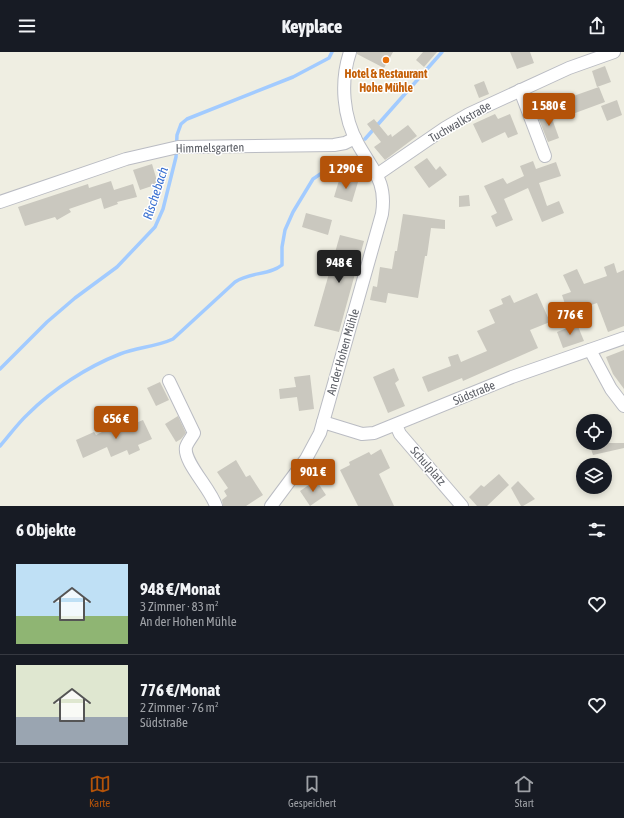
<!DOCTYPE html>
<html lang="de">
<meta charset="utf-8">
<style>
:root{--surface:#171b24;--page:#20242c;--text:#f1f3f6;--muted:#9ea1a6;--line:#363941;--accent:#b45309}
body{margin:0;font-family:"Asap Condensed",sans-serif;background:var(--page);color:var(--text);height:100vh;display:flex;flex-direction:column;font-size:15px;white-space:nowrap}
*{box-sizing:border-box;margin:0}
p{font-size:13px;color:var(--muted)}
.icon{flex:none;width:22px;height:22px;fill:none;stroke:currentColor;stroke-width:2;stroke-linecap:round;stroke-linejoin:round}
.map{position:relative;height:454px;overflow:hidden}
.panel{display:flex;flex-direction:column;background:var(--surface);flex:1}
.panel>*{flex:none}
.fabs{position:absolute;left:576px;top:362px;display:grid;gap:8px}
.fabs a{display:grid;place-items:center;width:36px;height:36px;border-radius:50%;background:var(--surface);box-shadow:0 2px 6px #0003;font-size:20px}
.price{position:absolute;translate:-50% -34px;padding:0 9px;border-radius:4px;background:var(--accent);color:#fff;font-size:13px;line-height:26px;filter:drop-shadow(0 1px 2px #0008)}
.price::after{content:'';position:absolute;left:50%;top:24px;width:12px;height:9px;margin-left:-6px;background:inherit;clip-path:polygon(0 0,100% 0,50% 100%)}
.price.active{background:#222;color:#fff}
ul{padding:0;list-style:none}
li{display:flex;align-items:center;gap:12px;height:100px;padding:0 16px}
li+li{border-top:1px solid var(--line)}
li span{display:grid;place-items:center;flex:none;width:112px;height:80px;border-radius:0px;color:#555}
li>.icon{margin-inline-start:auto}
span .icon{width:48px;height:48px;fill:#fffc;stroke-width:1}
li b{font-size:17px}
h2{display:flex;justify-content:space-between;align-items:center;height:48px;padding:0 16px;font-size:17px}
header{display:flex;justify-content:space-between;align-items:center;height:52px;padding:0 16px;background:var(--surface);font-size:18px;font-weight:800}
.tabs{display:flex;justify-content:space-around;align-items:center;height:56px;border-top:1px solid var(--line);background:var(--surface);font-size:11px;color:var(--muted)}
.tabs a{display:grid;justify-items:center;gap:2px}
.tabs .active{color:var(--accent)}
.map>svg:first-child{display:block}
.lines{fill:none;stroke-linecap:round;stroke-linejoin:round}
.stream{stroke:#a2cbff;stroke-width:3.5}
.building{fill:#cac8bf}
.minor-casing{stroke:#babcc3;stroke-width:14}
.minor{stroke:#fff;stroke-width:12}
.food-dot{fill:#e8710a;stroke:#fff;stroke-width:1.5}
.labels{text-anchor:middle;stroke-width:3;stroke-linejoin:round;paint-order:stroke}
.food-label{font-size:12px;font-weight:bold;fill:#c56008;stroke:#fff}
.street-label{font-size:12px;fill:#5b5e65;stroke:#fff}
.water-label{font-size:13px;font-style:italic;fill:#386fd0;stroke:#fff}
</style>
<header><svg class="icon" aria-label="menu" viewBox="0 0 24 24"><path d="M4 6h16M4 12h16M4 18h16"/></svg>Keyplace<svg class="icon" aria-label="share" viewBox="0 0 24 24"><path d="M12 15V3M7 8l5-5 5 5M5 13v7h14v-7"/></svg></header>
<div class="map">
<svg width="624" height="454" viewBox="0 0 624 454">
<rect width="100%" height="100%" fill="#efeee2"/>
<g class="lines">
<!-- stream -->
<g class="stream">
<polyline points="365,87 442,0"/>
<polyline points="0,317 47,270 75,246 117,215 155,175 163,157 176,105 177,83 181,72 187,67 293,25 329,6 332,0"/>
<path d="M0 394C9 384 18 371 28 362 53 337 87 315 120 302 137 295 156 295 173 287L235 230C250 220 270 223 282 213V195L285 178 293 160 313 127 344 106"/>
</g>
</g>
<!-- building -->
<g class="building">
<polygon points="357,0 393,0 384,16 357,2"/>
<polygon points="423,0 437,0 424,15 416,8"/>
<polygon points="510,0 530,0 534,11 517,17"/>
<polygon points="605,14 611,30 597,35 592,19"/>
<polygon points="484,29 489,42 479,46 474,33"/>
<polygon points="599,35 605,50 567,64 562,48"/>
<polygon points="617,48 622,63 607,69 601,54"/>
<polygon points="550,61 559,86 548,90 538,65"/>
<polygon points="495,62 498,67 510,62 518,82 508,86 505,80 482,91 473,72"/>
<polygon points="374,67 388,84 391,82 392,85 408,73 417,84 385,108 374,95 381,90 367,72"/>
<polygon points="427,106 436,118 440,114 447,123 429,136 414,115"/>
<polygon points="533,109 536,117 556,110 561,124 539,131 547,154 559,149 564,161 542,170 528,136 504,147 513,168 496,175 491,164 497,161 484,134 503,126 507,132 524,124 520,114"/>
<polygon points="152,112 158,132 140,138 133,118"/>
<polygon points="340,125 358,130 352,150 334,145"/>
<polygon points="111,129 114,138 133,132 137,145 117,150 118,152 104,157 101,146 69,157 71,160 57,168 55,165 25,174 18,155 88,132 89,136"/>
<polygon points="469,143 470,154 459,155 459,144"/>
<polygon points="306,161 332,168 328,183 302,175"/>
<polygon points="403,162 445,168 445,177 431,176 427,204 425,204 418,246 388,241 386,251 370,248 373,234 377,235 380,215 392,217 395,199 397,199"/>
<polygon points="340,183 364,189 339,280 314,274"/>
<polygon points="614,211 617,221 624,218 624,274 608,280 597,251 568,261 562,243 571,240 563,223 577,217 584,232 607,224 604,215"/>
<polygon points="537,241 550,270 530,278 538,296 463,329 462,326 428,340 422,325 451,314 448,305 458,302 461,310 487,299 477,279 495,271 489,258 503,252 501,247 510,243 514,251"/>
<polygon points="577,272 584,289 563,296 557,280"/>
<polygon points="624,298 624,337 613,322 606,305"/>
<polygon points="394,316 399,328 395,331 405,354 388,361 373,325"/>
<polygon points="310,323 314,357 299,359 297,345 280,347 279,337 296,335 294,325"/>
<polygon points="160,330 169,348 156,354 147,336"/>
<polygon points="178,364 186,381 181,387 176,390 165,372"/>
<polygon points="143,368 152,387 138,393 140,398 129,403 127,398 111,405 107,395 83,406 76,388 94,380 96,383 118,372 119,375 125,372 126,375"/>
<polygon points="589,391 624,391 624,396 593,403"/>
<polygon points="381,397 390,416 379,422 394,454 358,454 340,418 350,413 349,410 369,400 371,403"/>
<polygon points="236,408 246,425 250,423 263,443 246,454 223,454 222,448 227,444 224,439 228,436 217,420"/>
<polygon points="499,422 509,433 487,454 477,454 469,445 481,433 484,435"/>
<polygon points="316,428 326,443 310,454 300,439"/>
<polygon points="518,429 535,447 523,454 521,454 511,436"/>
</g>
<g class="lines">
<defs>
<g id="minor">
<polyline points="520,38 545,104"/>
<polyline points="378,122 445,76 469,62 569,16 614,0"/>
<polyline points="0,150 126,107 178,95 334,93 345,91 355,86"/>
<polyline points="590,298 611,337 624,354"/>
<path d="M169 329 194 381C192 385 187 391 186 395 183 410 211 437 216 454"/>
<polyline points="323,370 362,382 374,381 512,325 624,286"/>
<polyline points="396,373 400,382 462,454"/>
<path d="M271 454 306 407 320 381 382 162C387 129 373 119 358 92 343 65 340 30 350 0"/>
</g>
</defs>
<!-- minor casing -->
<use href="#minor" class="minor-casing"/>
<!-- minor -->
<use href="#minor" class="minor"/>
</g>
<!-- markers -->
<circle class="food-dot" cx="386" cy="8" r="4"/>
<g class="labels">
<!-- food labels -->
<g class="food-label">
<text x="386" y="26">Hotel &amp; Restaurant<tspan x="386" dy="14">Hohe Mühle</tspan></text>
</g>
<!-- street labels -->
<g class="street-label">
<text transform="translate(460 70) rotate(-30)" y="4">Tuchwalkstraße</text>
<text transform="translate(210 96) rotate(-1)" y="4">Himmelsgarten</text>
<text transform="translate(343 300) rotate(-74)" y="4">An der Hohen Mühle</text>
<text transform="translate(474 341) rotate(-23)" y="4">Südstraße</text>
<text transform="translate(428 414) rotate(49)" y="4">Schulplatz</text>
</g>
<!-- water labels -->
<g class="water-label">
<text transform="translate(155 141) rotate(-72)" y="5">Rischebach</text>
</g>
</g>
</svg>
<div class="fabs">
<a><svg class="icon" aria-label="locate" viewBox="0 0 24 24"><circle cx="12" cy="12" r="6"/><path d="M12 2v4M12 18v4M2 12h4M18 12h4"/></svg></a>
<a><svg class="icon" aria-label="layers" viewBox="0 0 24 24"><path d="M12 4l9 5-9 5-9-5zM3 14l9 5 9-5"/></svg></a>
</div>
<b class="price" style="left:549px;top:75px">1 580 €</b>
<b class="price" style="left:346px;top:138px">1 290 €</b>
<b class="price active" style="left:339px;top:232px">948 €</b>
<b class="price" style="left:570px;top:284px">776 €</b>
<b class="price" style="left:116px;top:388px">656 €</b>
<b class="price" style="left:313px;top:441px">901 €</b>
</div>
<section class="panel">
<h2>6 Objekte<svg class="icon" aria-label="filters" viewBox="0 0 24 24"><path d="M4 7h16M4 17h16"/><circle cx="9" cy="7" r="2"/><circle cx="15" cy="17" r="2"/></svg></h2>
<ul>
<li><span style="background:linear-gradient(#bfe0f5 65%,#8fb573 0)"><svg class="icon" aria-label="home" viewBox="0 0 24 24"><path d="M3 11l9-7 9 7M6 9v11h12V9"/></svg></span><div><b>948 €/Monat</b><p>3 Zimmer · 83 m²</p><p>An der Hohen Mühle</p></div><svg class="icon" aria-label="heart" viewBox="0 0 24 24"><path d="M12 20l-8-8c-3-5 5-10 8-4 3-6 11-1 8 4z"/></svg></li>
<li><span style="background:linear-gradient(#dfe7d0 65%,#9aa5b1 0)"><svg class="icon" aria-label="home" viewBox="0 0 24 24"><path d="M3 11l9-7 9 7M6 9v11h12V9"/></svg></span><div><b>776 €/Monat</b><p>2 Zimmer · 76 m²</p><p>Südstraße</p></div><svg class="icon" aria-label="heart" viewBox="0 0 24 24"><path d="M12 20l-8-8c-3-5 5-10 8-4 3-6 11-1 8 4z"/></svg></li>
</ul>
</section>
<nav class="tabs">
<a class="active"><svg class="icon" aria-label="map" viewBox="0 0 24 24"><path d="M3 6l6-2 6 2 6-2v14l-6 2-6-2-6 2zM9 4v14M15 6v14"/></svg>Karte</a>
<a><svg class="icon" aria-label="saved" viewBox="0 0 24 24"><path d="M7 4h10v16l-5-4-5 4z"/></svg>Gespeichert</a>
<a><svg class="icon" aria-label="home" viewBox="0 0 24 24"><path d="M3 11l9-7 9 7M6 9v11h12V9"/></svg>Start</a>
</nav>
